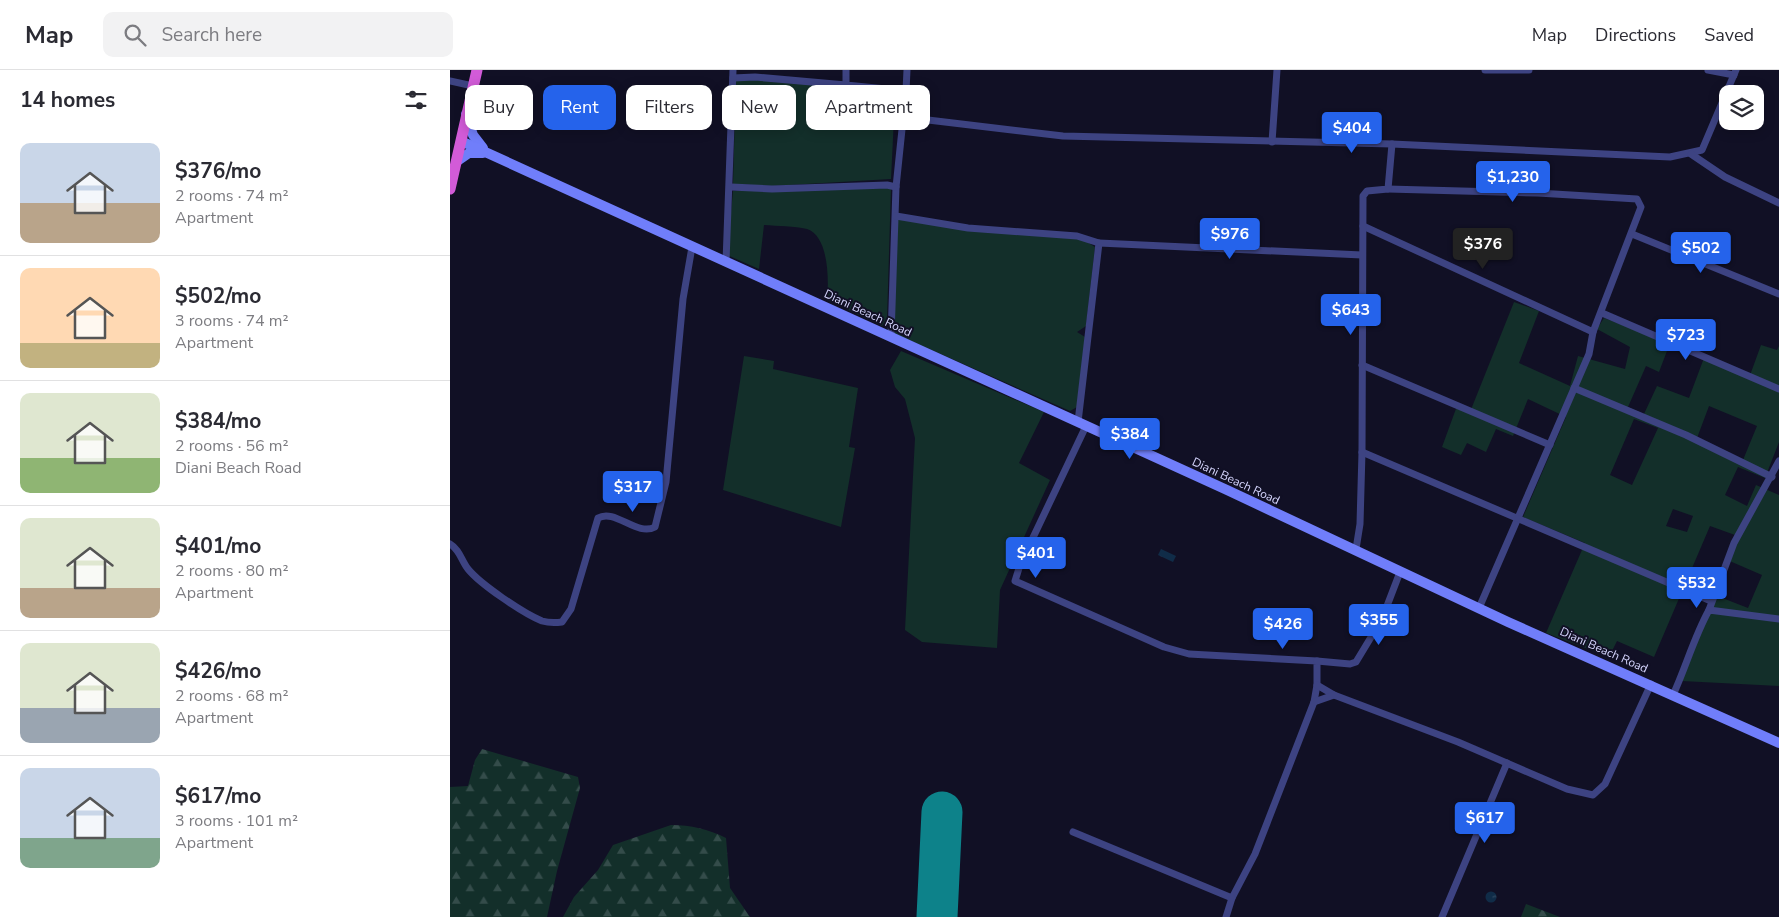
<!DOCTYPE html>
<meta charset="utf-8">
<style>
:root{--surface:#fff;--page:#f2f2f3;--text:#2b2b33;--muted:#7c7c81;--line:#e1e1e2;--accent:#2563eb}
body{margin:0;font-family:"Nunito Sans",sans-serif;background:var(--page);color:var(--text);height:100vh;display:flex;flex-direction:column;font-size:19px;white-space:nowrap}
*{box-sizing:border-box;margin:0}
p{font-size:16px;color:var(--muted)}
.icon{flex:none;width:28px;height:28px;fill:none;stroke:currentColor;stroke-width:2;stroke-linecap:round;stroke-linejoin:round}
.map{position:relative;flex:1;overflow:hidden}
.side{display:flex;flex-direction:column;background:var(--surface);width:450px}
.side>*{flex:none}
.guide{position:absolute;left:15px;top:15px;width:475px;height:45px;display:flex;gap:10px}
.controls{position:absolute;left:1269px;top:15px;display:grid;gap:10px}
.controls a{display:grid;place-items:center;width:45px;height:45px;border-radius:10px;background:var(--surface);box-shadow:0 2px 12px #0003;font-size:25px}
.price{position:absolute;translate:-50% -42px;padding:0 11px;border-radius:5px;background:var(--accent);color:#fff;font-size:16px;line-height:32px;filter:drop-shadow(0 1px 2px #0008)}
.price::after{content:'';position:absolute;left:50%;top:30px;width:15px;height:11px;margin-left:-8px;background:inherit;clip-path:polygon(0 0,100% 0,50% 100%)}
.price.active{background:#222;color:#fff}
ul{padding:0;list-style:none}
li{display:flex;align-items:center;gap:15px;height:125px;padding:0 20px}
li+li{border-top:1px solid var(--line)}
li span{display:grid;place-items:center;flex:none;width:140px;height:100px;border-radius:10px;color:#555}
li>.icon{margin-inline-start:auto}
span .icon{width:60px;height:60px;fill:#fffc;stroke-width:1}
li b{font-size:21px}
h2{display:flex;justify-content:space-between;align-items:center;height:60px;padding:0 20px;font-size:21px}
.chip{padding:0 18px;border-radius:10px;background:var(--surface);box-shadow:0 2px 12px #0003;font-size:18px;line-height:45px}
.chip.active{background:var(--accent);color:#fff}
header{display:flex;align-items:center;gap:30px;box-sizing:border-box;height:70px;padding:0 25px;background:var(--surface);border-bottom:1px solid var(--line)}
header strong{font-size:24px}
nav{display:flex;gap:28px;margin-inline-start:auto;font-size:18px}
.search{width:350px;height:45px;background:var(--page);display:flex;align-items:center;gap:12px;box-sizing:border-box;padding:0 18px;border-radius:10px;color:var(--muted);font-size:19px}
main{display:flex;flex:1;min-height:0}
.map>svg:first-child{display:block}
.green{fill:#132f2a;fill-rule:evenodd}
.forest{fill:url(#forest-firs)}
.water{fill:url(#water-ripples)}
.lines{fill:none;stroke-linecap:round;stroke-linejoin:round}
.runway{stroke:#0d828a;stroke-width:41}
.minor{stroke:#3d4382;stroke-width:7}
.secondary{stroke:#707efa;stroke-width:10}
.trunk{stroke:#d25bd8;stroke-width:11}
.labels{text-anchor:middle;stroke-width:4;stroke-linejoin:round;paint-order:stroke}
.street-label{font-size:12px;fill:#d5d5fd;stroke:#111025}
</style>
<header>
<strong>Map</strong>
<div class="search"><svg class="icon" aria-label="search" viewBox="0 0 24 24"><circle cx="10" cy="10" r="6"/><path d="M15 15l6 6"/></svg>Search here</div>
<nav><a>Map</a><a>Directions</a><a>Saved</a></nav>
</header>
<main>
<section class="side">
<h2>14 homes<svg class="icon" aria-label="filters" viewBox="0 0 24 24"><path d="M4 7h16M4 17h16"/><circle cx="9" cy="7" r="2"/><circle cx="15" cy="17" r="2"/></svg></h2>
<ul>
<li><span style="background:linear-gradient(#c9d6e8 60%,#b9a48a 0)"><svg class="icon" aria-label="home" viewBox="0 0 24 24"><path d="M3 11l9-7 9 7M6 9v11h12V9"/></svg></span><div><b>$376/mo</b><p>2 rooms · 74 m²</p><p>Apartment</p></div></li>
<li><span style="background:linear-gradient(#ffd9b3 75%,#c2b280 0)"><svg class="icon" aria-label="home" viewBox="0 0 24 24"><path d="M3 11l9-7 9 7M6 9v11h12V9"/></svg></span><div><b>$502/mo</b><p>3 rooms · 74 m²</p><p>Apartment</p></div></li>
<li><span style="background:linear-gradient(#dfe7d0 65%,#8fb573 0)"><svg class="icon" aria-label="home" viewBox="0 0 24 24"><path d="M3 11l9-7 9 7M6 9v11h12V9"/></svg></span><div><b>$384/mo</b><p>2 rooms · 56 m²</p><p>Diani Beach Road</p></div></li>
<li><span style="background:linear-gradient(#dfe7d0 70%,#b9a48a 0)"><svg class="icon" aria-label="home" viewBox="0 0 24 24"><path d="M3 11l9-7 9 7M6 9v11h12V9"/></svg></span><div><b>$401/mo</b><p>2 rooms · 80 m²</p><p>Apartment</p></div></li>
<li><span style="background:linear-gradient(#dfe7d0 65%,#9aa5b1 0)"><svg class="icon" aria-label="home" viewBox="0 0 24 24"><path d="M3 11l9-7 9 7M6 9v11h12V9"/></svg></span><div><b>$426/mo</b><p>2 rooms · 68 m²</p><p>Apartment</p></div></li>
<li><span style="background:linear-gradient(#c9d6e8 70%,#7fa58c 0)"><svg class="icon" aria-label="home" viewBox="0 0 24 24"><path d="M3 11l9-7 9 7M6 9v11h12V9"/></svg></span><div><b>$617/mo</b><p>3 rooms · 101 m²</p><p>Apartment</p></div></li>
</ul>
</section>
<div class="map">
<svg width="1329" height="847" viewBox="0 0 1329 847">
<defs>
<pattern id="forest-firs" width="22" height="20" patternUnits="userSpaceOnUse" patternTransform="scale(1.25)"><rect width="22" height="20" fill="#132f2a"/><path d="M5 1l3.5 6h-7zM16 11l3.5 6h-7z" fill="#344c4a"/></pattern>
<pattern id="water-ripples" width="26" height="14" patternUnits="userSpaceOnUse" patternTransform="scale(1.25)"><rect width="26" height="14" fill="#102c48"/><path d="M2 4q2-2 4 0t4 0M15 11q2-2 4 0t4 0" fill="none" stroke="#324a63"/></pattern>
</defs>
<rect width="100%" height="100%" fill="#111025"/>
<!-- green -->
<g class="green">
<polygon points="305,9 442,23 445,27 441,109 322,116 283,114 286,10"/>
<path d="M441 118 437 250 432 256 377 230C379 211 379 166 357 159 344 156 328 156 314 155L309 199 277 185 283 121Z"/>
<polygon points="448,149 629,167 645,177 636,256 627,262 635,267 627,337 620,341 443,263"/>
<path d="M1064 232 1089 241 1069 293 1120 316 1128 286 1175 299 1180 277 1147 259 1154 248 1220 273 1209 302 1196 296 1178 337 1194 344 1207 316 1239 328 1254 288 1299 308 1311 275 1327 280 1329 276V372L1315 408 1288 397 1275 425 1297 436 1306 415 1329 425V616L1232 611 1227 608 1262 524 1298 538 1312 505 1275 489 1285 465 1260 456 1204 587 1167 571 1159 587 1096 563 1135 473 1073 447 1116 347 1078 329 1063 366 1046 359 1036 382 1017 373 1011 385 992 377 1007 336 1020 342ZM1259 336 1307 356 1293 390 1247 368ZM1184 349 1208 358 1182 415 1160 405ZM1223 439 1243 446 1237 462 1216 456Z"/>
<polygon points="451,281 594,342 569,393 600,410 550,520 547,578 472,572 455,560 465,368 455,329 445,317 440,300"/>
<polygon points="294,286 324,291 323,299 408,318 399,377 405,378 391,457 273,420"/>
</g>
<!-- forest -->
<g class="forest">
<polygon points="32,679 128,707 130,718 107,801 97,847 0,847 0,717 18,716 25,690"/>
<path d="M221 755C241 755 258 759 276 768L280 818 300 847H113L124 827 148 800 163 775Z"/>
<polygon points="1076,834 1110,847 1071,847"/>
</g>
<!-- water -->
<g class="water">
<polygon points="711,479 726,486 723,492 708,485"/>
<circle cx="1041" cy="827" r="5.5"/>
</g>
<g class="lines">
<!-- runway -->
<polyline class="runway" points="487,847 492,742"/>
<!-- minor -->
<g class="minor">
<polyline points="396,0 396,15 456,21 446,117 441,267"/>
<polyline points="1035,0 1079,0"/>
<polyline points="1258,0 1284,5"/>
<polyline points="283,8 305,7 396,15"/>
<polyline points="0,11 23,16"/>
<polyline points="456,21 457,0"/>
<polyline points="453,47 613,66 942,74 1220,87 1252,80 1286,0"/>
<polyline points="822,72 827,0"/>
<polyline points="1241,84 1275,107 1329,133"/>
<polyline points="281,117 322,119 437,115 446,117"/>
<polyline points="938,119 1088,123 1187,129 1191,137 1143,262 1139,284 1029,538"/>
<polyline points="446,146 518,158 627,166 649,173 628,352"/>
<polyline points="913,156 1143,262"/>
<polyline points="1182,164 1329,224"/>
<polyline points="649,173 912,185"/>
<polyline points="276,192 283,0"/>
<polyline points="1152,243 1329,319"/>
<polyline points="912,295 1100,375"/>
<polyline points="1124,318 1236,365 1322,407"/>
<polyline points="636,356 570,495 565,511 714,577 739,584 867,591 867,615 864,632"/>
<polyline points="912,382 1261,531"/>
<path d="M0 474C10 480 11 490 18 499 30 514 74 544 92 551 99 553 105 553 112 552L121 539 148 448C165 438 187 467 205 457L216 412 233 229 242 177"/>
<polyline points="906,479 910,454 912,382 913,126 917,121 938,119 942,74"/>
<polyline points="1259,540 1284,473 1329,391"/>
<polyline points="867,591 900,594 906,592 932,549 950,502"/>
<polyline points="867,615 884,625"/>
<path d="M1223 625C1236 597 1244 567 1259 540L1329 549"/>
<polyline points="623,762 782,828 805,784 864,632 884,625 1008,672 1117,719 1143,725 1155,714 1201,614"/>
<polyline points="776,847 782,828"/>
<polyline points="992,847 1057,693"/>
</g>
<!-- secondary -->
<g class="secondary">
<polyline points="16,44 23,65 33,78"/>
<polyline points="11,71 777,420 1058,552 1329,673"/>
<polyline points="6,92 19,83 33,83"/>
</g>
<!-- trunk -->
<polyline class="trunk" points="0,119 27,0"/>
</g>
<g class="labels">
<!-- street labels -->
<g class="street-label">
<text transform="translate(418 243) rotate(25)" y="4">Diani Beach Road</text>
<text transform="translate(786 411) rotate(25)" y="4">Diani Beach Road</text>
<text transform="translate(1154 580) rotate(24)" y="4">Diani Beach Road</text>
</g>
</g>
</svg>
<div class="controls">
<a><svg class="icon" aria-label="layers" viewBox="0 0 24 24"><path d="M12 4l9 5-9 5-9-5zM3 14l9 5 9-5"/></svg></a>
</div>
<b class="price" style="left:902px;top:84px">$404</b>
<b class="price" style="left:1063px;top:133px">$1,230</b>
<b class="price" style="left:780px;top:190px">$976</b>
<b class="price active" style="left:1033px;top:200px">$376</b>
<b class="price" style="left:1251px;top:204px">$502</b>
<b class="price" style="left:901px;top:266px">$643</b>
<b class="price" style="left:1236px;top:291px">$723</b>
<b class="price" style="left:680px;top:390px">$384</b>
<b class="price" style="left:183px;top:443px">$317</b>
<b class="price" style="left:586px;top:509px">$401</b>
<b class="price" style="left:1247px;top:539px">$532</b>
<b class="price" style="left:929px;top:576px">$355</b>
<b class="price" style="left:833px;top:580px">$426</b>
<b class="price" style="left:1035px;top:774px">$617</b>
<div class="guide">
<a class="chip">Buy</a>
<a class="chip active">Rent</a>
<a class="chip">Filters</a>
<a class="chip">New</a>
<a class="chip">Apartment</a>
</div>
</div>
</main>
